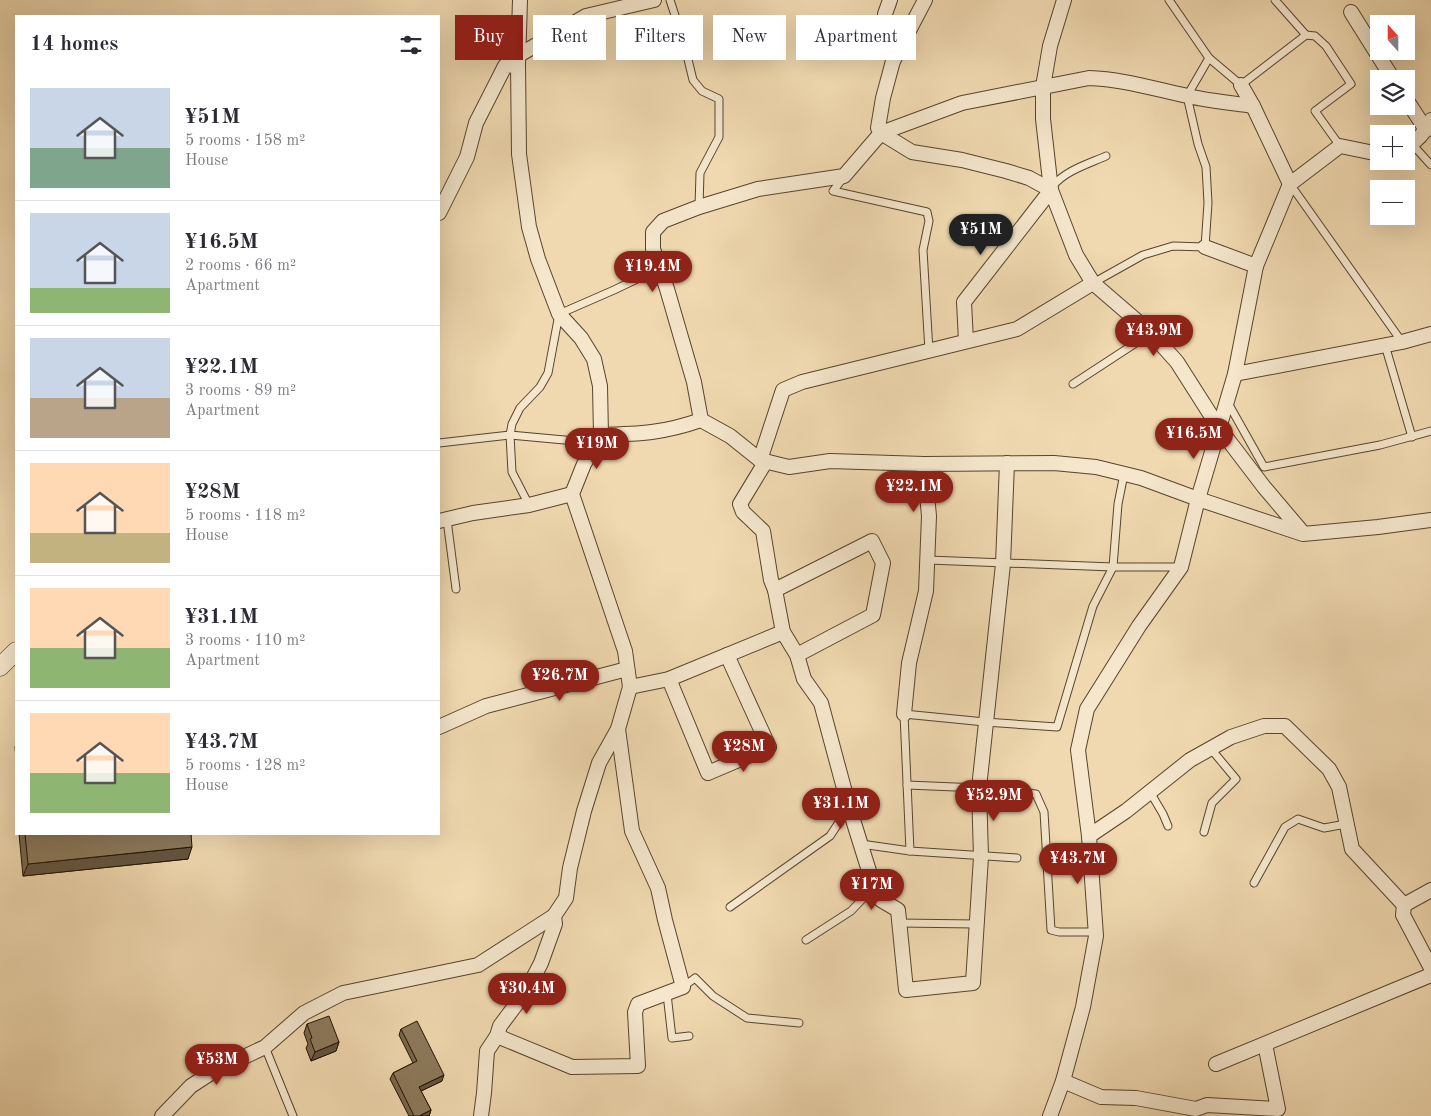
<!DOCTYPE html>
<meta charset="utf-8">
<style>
:root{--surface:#fff;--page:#f7f7f7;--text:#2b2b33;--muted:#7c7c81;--line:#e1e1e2;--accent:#8f2418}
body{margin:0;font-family:"Old Standard TT",serif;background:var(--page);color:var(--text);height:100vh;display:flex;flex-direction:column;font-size:19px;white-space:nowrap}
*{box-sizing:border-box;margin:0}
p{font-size:16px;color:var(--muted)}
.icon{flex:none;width:28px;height:28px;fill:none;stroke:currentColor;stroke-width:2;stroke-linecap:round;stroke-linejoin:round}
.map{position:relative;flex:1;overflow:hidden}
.side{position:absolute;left:15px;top:15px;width:425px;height:820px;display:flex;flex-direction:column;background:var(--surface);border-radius:0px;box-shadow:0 5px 20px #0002}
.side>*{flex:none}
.banner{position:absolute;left:455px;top:15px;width:475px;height:45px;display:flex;gap:10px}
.needle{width:32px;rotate:339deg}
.tools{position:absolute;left:1370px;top:15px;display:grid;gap:10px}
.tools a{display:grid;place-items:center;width:45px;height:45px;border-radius:0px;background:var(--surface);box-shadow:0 5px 20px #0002;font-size:25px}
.price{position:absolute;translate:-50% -42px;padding:0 11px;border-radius:18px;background:var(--accent);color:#fff;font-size:16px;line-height:32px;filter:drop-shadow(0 1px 2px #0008)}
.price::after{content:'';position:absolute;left:50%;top:30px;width:15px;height:11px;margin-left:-8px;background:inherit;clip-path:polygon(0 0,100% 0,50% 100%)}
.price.on{background:#222;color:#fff}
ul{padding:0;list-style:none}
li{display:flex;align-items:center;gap:15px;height:125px;padding:0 15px}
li+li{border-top:1px solid var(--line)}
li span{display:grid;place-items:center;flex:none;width:140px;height:100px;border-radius:0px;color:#555}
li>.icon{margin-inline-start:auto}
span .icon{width:60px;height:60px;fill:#fffc;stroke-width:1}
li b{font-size:21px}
h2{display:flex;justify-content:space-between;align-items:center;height:60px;padding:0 15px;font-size:21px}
.chip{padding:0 18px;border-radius:0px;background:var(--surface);box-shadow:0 5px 20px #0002;font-size:18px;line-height:45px}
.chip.on{background:var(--accent);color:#fff}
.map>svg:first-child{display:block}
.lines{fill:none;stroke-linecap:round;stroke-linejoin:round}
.service-casing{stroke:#56442d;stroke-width:9}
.minor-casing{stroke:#56442d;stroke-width:16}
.tertiary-casing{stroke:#56442d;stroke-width:19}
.service{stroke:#f5e6cc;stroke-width:7}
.minor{stroke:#f5e6cc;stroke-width:14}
.tertiary{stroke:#f5e6cc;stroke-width:18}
.wall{fill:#79694f;stroke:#221301}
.shaded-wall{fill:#635540;stroke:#221301}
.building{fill:#8d7a5c;stroke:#221301}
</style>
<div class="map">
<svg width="1431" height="1116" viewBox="0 0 1431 1116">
<rect width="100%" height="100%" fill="#f0d9b0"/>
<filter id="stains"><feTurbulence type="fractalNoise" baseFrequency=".004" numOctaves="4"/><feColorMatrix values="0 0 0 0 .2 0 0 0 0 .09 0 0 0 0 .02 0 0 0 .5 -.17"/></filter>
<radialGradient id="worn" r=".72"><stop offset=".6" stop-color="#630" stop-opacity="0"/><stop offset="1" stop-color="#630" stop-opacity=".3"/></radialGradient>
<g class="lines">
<defs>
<g id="service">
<polyline points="670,0 684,43 693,80 702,91 719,99 719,137 700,173 699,207"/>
<polyline points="1169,0 1209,58 1241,85 1306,35 1275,0"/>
<polyline points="1306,35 1315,36 1326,46 1351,84 1315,111 1340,146"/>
<polyline points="1412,144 1431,165"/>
<polyline points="844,177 833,191 927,212 929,221 923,250 929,351"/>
<polyline points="1290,184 1402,342"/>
<path d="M1052 187C1064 171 1088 164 1106 156"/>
<polyline points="1093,283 1143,255 1173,246 1205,247 1208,203 1206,167 1198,144 1187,96 1209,58"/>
<polyline points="1385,345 1412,437"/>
<polyline points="1073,384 1151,333"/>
<polyline points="1228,403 1264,467 1380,445 1431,431"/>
<polyline points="439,443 510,435 597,443"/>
<polyline points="529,505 512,472 510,435 512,424 520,408 540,387 548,373 559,314 614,290 660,268"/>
<polyline points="447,520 456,589"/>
<polyline points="928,560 1113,567 1181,567"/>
<polyline points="907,785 979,788 1036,794 1044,812 1051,930 1059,932 1096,932"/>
<polyline points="1150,792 1163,814 1168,826"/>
<polyline points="1204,832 1212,803 1236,779 1211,749"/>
<polyline points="861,844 910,851 1017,858"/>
<polyline points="910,851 904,714 985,722 1057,727 1093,606 1113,567 1118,504 1124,474"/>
<polyline points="1254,883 1285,827 1298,819 1324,828 1346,824"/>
<polyline points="730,907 830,836 849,807"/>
<polyline points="899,923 976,924"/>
<polyline points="806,940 851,911 874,887"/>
<polyline points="683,987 695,978 713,996 747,1018 799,1023"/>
<polyline points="667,994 672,1038 689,1036"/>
<polyline points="265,1047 293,1116"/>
</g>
<g id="minor">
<polyline points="890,0 885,14 893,61"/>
<polyline points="925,0 893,61 883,98 878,128 881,133 912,152 962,160 1006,171 1029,178 1051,190"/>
<polyline points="1064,0 1050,46 1043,87 1043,119 1051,190 1076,255 1093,283 1151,333 1177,362 1219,428 1264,487 1303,533"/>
<polyline points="1351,12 1393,79"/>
<polyline points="519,55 586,16 654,0"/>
<polyline points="1241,85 1253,106 1290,184"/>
<polyline points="1406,99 1426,130"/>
<path d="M1253 106C1232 103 1209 101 1188 96 1154 89 1123 79 1089 78L962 103 881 133 844 176 758 189 699 207 663 221 653 232V249L667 289 694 382 701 420 730 436 760 460 789 467 830 461 924 464 1054 463 1096 467 1141 478 1198 499 1303 534 1378 527 1431 520"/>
<path d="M1406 146C1418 142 1426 130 1431 120"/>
<polyline points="439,213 467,157 476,123 505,66 518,65"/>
<polyline points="1205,247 1256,266"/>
<polyline points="966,341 964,302 1051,190"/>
<polyline points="1235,374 1402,342 1431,334"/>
<path d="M601 435C640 434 664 433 701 420"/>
<polyline points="760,460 783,390 802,382 1017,329 1093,283"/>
<polyline points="766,461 740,504 743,512 763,531 771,580 775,590"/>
<polyline points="439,521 473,513 529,505 572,494"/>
<polyline points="797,655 873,615 883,563 872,541 775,590 783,632 797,655 804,679 821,703 849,807 874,887 881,900 898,910 906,990 973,983 981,857 979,788 1003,564 1007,463"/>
<polyline points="669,679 708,773 769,747 727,655"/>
<polyline points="630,687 669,679 783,632"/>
<polyline points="904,714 909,663 926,591 929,516 924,464"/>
<polyline points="439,727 486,706 627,669"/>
<polyline points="1089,836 1126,811 1190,760 1231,737 1264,726 1285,726 1329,769 1339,787 1352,849 1404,905 1431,890"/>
<polyline points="1404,905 1403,915 1431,968"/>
<polyline points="497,1036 572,1067 638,1066 635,1012 638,1004 683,987 665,920 658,888 632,831 618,729"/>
<polyline points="1216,1064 1431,975"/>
<polyline points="1063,1081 1101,1097 1136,1098 1196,1109 1207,1105 1278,1109 1265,1044"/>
<polyline points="162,1116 191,1086 214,1071 265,1047 304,1013 343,993 478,965 554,916 566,898 570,868 584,811 599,763 618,729 630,687 625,651 572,494 584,464 601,435 600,386 594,359 581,338 559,314 538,259 529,227 519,154 518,65 520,0"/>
<polyline points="481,1116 484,1093 487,1051 497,1036 500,1026 527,990 541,963 555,924 554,916"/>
<polyline points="1050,1116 1063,1081 1083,1007 1096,936 1089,836 1078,750 1087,709 1139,626 1181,567 1198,499 1235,374 1256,266 1290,184 1340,146 1379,154"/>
</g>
<polyline id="tertiary" points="0,667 16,651"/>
</defs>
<!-- service casing -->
<use href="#service" class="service-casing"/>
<!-- minor casing -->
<use href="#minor" class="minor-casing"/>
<!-- tertiary casing -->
<use href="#tertiary" class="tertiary-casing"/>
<!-- service -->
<use href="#service" class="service"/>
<!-- minor -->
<use href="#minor" class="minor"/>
<!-- tertiary -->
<use href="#tertiary" class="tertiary"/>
</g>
<!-- wall -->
<g class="wall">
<polygon points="16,744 16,759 15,747"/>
<polygon points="19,834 191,834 188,859 23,876"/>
<polygon points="307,1024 339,1042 336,1051 311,1061 306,1048 308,1044 304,1033"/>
<polygon points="401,1029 442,1081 421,1091 431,1110 429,1116 409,1116 390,1079 393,1073 413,1063 399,1035"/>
</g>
<!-- shaded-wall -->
<g class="shaded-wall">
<polygon points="192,847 188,859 23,876 28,864"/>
<polygon points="339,1042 336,1051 311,1061 315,1052"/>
<polygon points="444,1075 442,1081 417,1093 419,1087"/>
<polygon points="431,1110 429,1116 419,1116"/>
</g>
<!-- building -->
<g class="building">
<polygon points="25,834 191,834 192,847 28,864"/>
<polygon points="329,1016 339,1042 315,1052 310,1039 312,1038 307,1024"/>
<polygon points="417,1021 444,1075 419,1087 431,1110 419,1116 414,1116 393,1073 417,1061 401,1029"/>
</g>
<rect width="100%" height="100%" filter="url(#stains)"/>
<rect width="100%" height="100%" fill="url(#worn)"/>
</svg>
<div class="tools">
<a><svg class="needle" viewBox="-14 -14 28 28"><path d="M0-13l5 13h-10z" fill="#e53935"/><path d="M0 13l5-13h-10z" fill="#7c7c81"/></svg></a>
<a><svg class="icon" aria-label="layers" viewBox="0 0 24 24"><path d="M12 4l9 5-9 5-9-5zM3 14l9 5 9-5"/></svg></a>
<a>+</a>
<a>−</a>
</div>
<b class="price on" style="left:981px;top:256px">¥51M</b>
<b class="price" style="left:653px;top:293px">¥19.4M</b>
<b class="price" style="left:1154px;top:357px">¥43.9M</b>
<b class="price" style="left:1194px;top:460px">¥16.5M</b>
<b class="price" style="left:597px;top:470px">¥19M</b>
<b class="price" style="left:914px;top:513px">¥22.1M</b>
<b class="price" style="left:560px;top:702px">¥26.7M</b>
<b class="price" style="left:744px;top:773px">¥28M</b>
<b class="price" style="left:994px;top:822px">¥52.9M</b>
<b class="price" style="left:841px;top:830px">¥31.1M</b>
<b class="price" style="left:1078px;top:885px">¥43.7M</b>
<b class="price" style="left:872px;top:911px">¥17M</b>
<b class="price" style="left:527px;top:1015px">¥30.4M</b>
<b class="price" style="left:217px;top:1086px">¥53M</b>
<div class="banner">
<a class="chip on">Buy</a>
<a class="chip">Rent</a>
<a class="chip">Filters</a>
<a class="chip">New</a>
<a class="chip">Apartment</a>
</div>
<section class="side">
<h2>14 homes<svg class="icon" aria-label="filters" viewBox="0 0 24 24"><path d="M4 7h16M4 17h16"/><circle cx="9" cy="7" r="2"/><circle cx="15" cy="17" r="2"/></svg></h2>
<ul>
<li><span style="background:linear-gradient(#c9d6e8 60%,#7fa58c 0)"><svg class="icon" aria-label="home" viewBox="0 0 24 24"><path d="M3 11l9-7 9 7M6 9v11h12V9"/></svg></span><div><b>¥51M</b><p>5 rooms · 158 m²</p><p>House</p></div></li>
<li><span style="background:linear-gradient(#c9d6e8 75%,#8fb573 0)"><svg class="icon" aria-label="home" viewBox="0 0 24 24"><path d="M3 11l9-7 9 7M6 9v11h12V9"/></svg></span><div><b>¥16.5M</b><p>2 rooms · 66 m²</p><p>Apartment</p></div></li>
<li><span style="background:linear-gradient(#c9d6e8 60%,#b9a48a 0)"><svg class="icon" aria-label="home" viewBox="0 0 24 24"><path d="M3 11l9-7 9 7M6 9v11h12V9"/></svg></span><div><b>¥22.1M</b><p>3 rooms · 89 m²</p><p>Apartment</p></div></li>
<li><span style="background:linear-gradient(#ffd9b3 70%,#c2b280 0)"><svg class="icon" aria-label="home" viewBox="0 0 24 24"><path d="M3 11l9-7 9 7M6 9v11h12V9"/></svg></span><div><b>¥28M</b><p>5 rooms · 118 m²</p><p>House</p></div></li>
<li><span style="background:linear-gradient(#ffd9b3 60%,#8fb573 0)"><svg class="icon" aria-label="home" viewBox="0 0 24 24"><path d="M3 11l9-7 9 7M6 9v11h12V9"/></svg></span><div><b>¥31.1M</b><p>3 rooms · 110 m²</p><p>Apartment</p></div></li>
<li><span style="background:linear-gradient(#ffd9b3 60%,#8fb573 0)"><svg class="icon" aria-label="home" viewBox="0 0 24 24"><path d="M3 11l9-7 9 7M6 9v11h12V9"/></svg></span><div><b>¥43.7M</b><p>5 rooms · 128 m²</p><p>House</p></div></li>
</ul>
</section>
</div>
